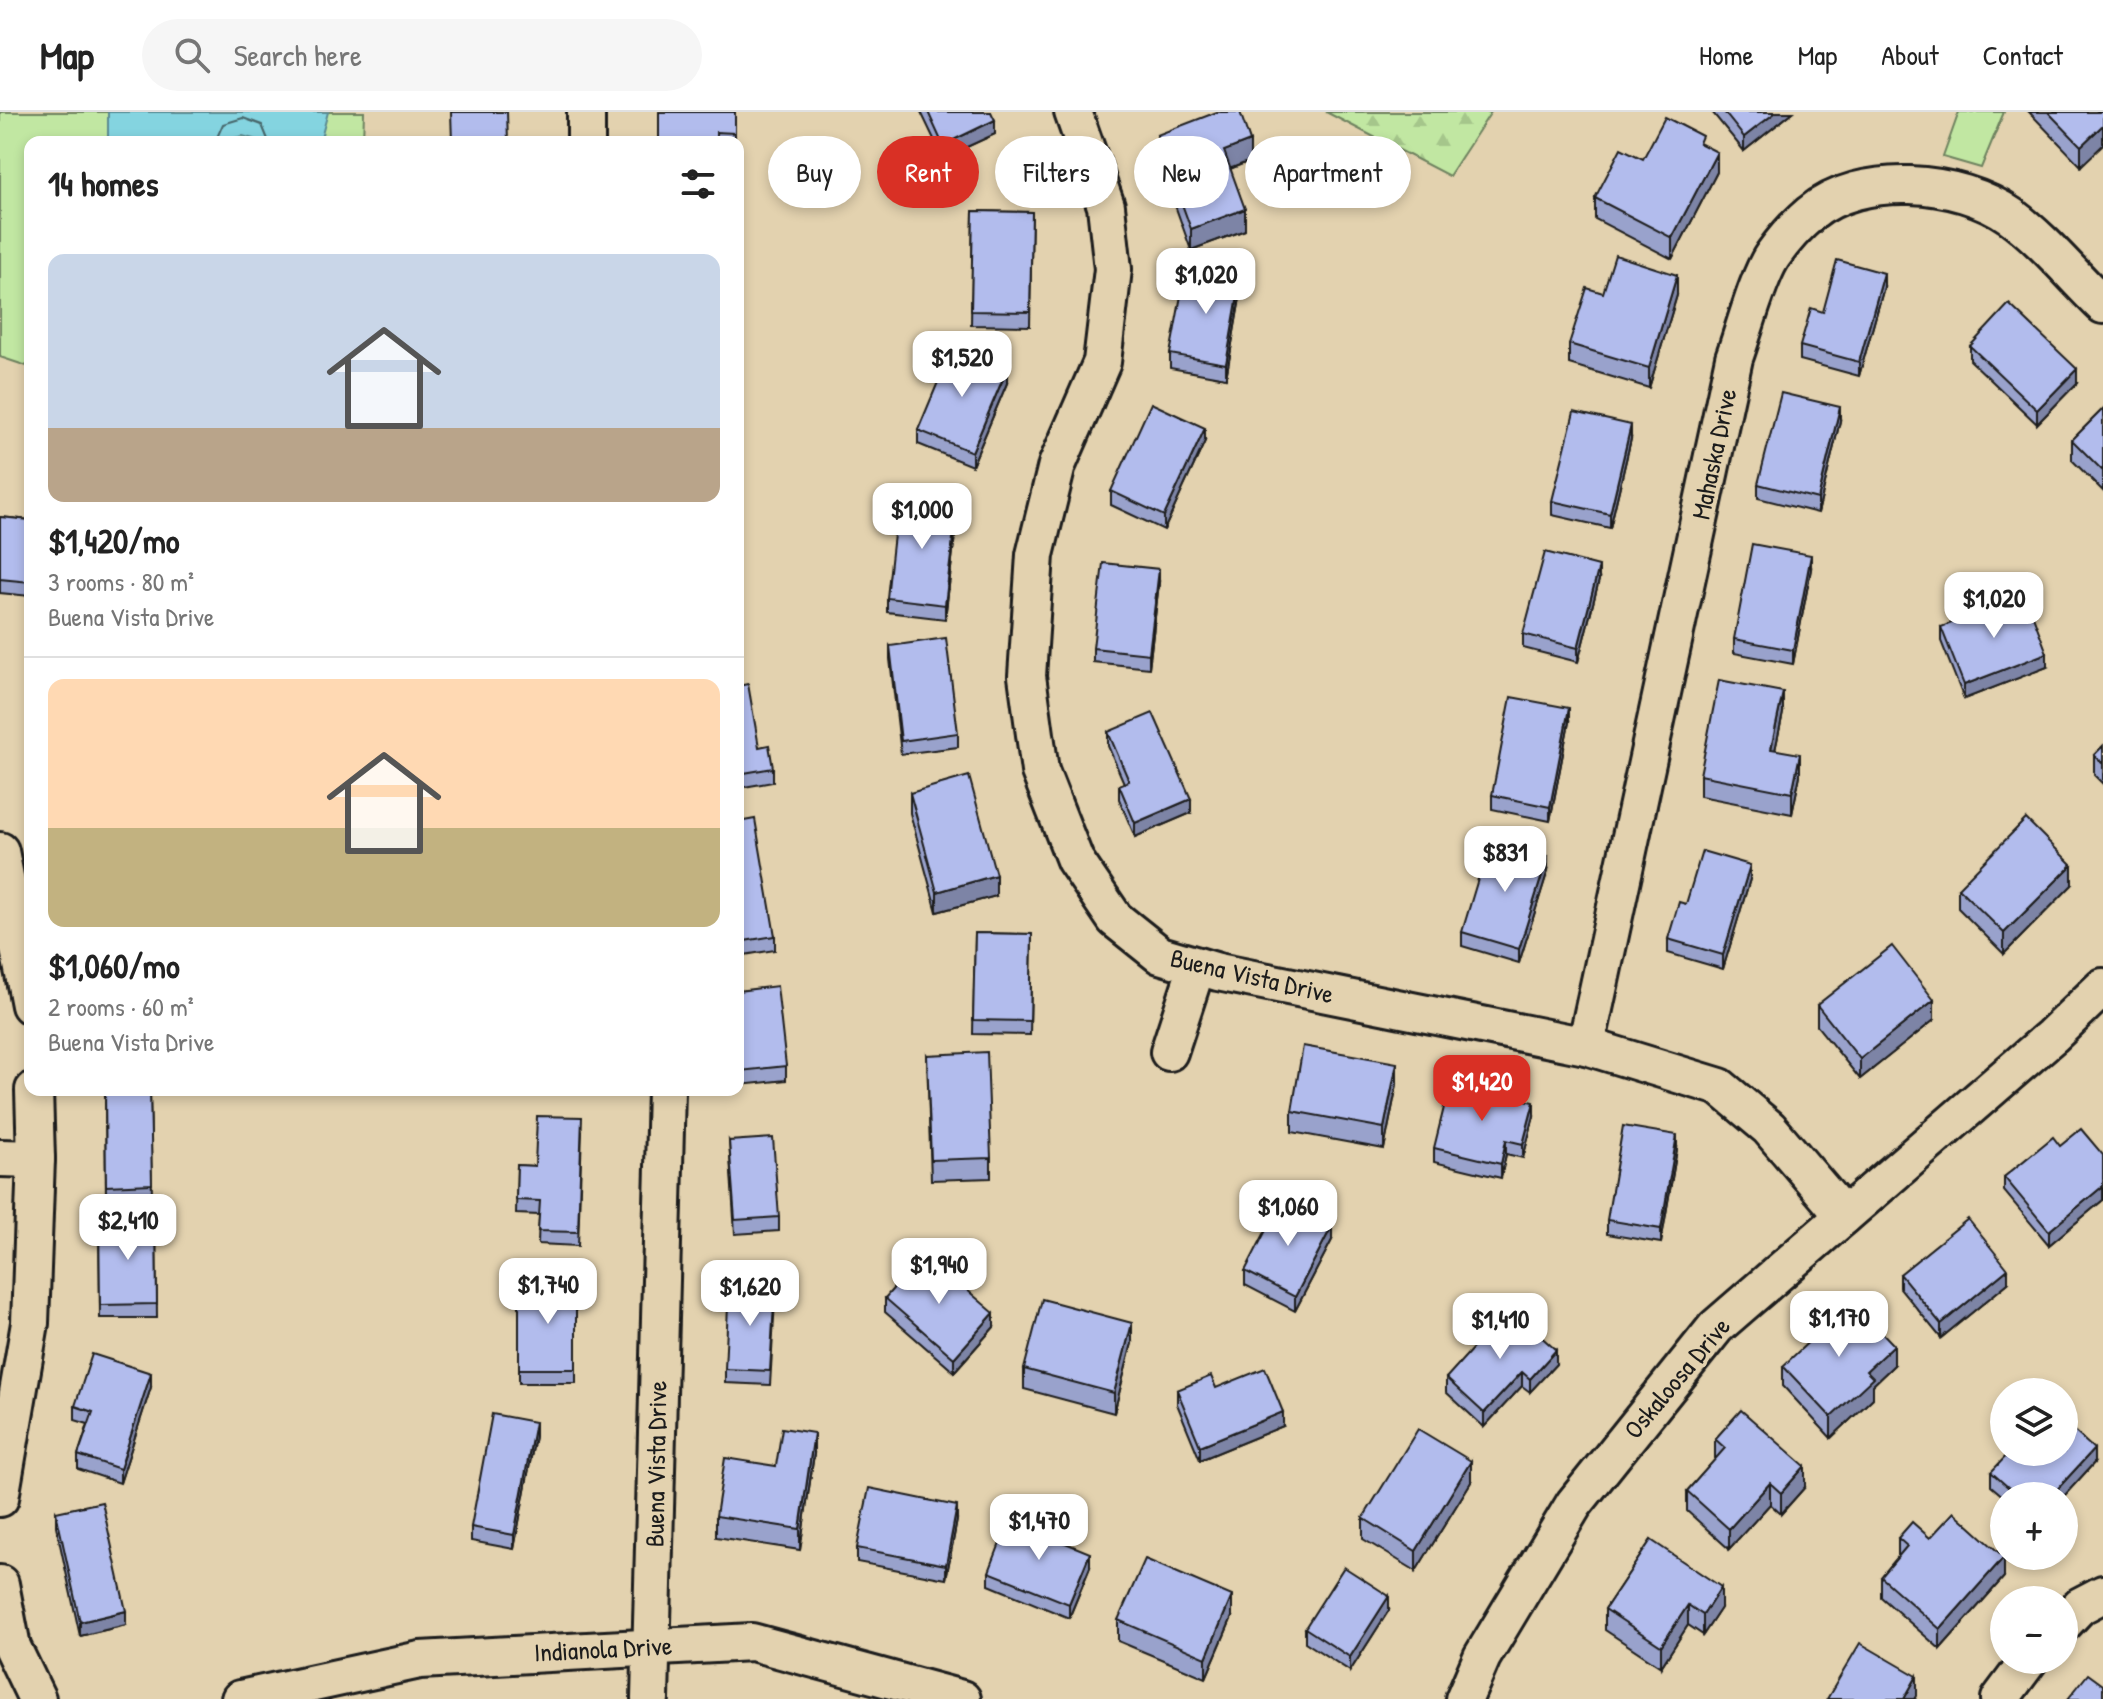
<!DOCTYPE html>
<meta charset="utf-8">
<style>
:root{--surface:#fff;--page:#f6f6f6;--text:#222;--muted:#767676;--line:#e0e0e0;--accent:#d93025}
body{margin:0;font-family:"Patrick Hand",sans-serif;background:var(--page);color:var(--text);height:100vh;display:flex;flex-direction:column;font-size:30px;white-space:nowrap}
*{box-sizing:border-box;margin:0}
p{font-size:26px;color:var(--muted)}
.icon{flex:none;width:44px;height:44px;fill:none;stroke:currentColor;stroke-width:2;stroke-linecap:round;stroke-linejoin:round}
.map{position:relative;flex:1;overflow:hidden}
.sheet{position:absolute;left:24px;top:24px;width:720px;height:960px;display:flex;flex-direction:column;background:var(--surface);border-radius:16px;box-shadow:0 4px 12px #0003}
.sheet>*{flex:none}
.top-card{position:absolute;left:768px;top:24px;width:760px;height:72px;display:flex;gap:16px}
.controls{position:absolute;left:1990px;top:1266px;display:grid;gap:16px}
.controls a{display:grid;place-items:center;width:88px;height:88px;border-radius:50%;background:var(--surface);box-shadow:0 4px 12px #0003;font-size:40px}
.price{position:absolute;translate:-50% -68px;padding:0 18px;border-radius:16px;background:#fff;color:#222;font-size:26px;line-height:52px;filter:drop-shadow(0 2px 4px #0008)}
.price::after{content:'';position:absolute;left:50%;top:48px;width:24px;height:18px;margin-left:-12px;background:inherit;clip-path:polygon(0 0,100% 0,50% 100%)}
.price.selected{background:var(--accent);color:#fff}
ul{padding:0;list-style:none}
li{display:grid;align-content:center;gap:16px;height:424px;padding:0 24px}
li+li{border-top:2px solid var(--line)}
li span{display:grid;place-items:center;height:248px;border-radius:16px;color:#555}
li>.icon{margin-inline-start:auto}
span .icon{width:144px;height:144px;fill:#fffc;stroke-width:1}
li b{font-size:34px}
h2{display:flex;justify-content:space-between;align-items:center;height:96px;padding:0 24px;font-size:34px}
.tag{padding:0 28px;border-radius:36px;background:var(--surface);box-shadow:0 4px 12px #0003;font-size:28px;line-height:72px}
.tag.selected{background:var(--accent);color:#fff}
header{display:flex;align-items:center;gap:48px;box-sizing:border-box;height:112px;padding:0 40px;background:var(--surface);border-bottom:2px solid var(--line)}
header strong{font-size:38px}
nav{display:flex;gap:44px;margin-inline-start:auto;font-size:28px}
.search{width:560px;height:72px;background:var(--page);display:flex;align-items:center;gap:20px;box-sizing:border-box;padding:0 28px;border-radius:44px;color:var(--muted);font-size:30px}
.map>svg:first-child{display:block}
.forest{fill:url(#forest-firs);stroke:#6e825f;stroke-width:2}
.park{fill:#c1e7a2;stroke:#6e825f;stroke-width:2}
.water{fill:#84d4e0;stroke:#5a8a92;stroke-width:2}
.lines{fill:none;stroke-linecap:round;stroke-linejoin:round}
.shore{stroke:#46666a;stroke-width:2}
.minor-casing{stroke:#1c1c1c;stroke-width:42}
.minor{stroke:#e3d2af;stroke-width:36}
.wall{fill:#99a2cc;stroke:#1c1c1c;stroke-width:2}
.shaded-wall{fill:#7d84a6;stroke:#1c1c1c;stroke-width:2}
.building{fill:#b2bced;stroke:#1c1c1c;stroke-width:2}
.labels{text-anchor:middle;stroke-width:7;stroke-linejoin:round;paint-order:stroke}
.street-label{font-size:26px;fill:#1c1c1c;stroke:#e3d2af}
</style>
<header>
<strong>Map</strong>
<div class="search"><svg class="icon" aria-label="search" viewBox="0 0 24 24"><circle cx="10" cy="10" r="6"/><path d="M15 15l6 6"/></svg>Search here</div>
<nav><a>Home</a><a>Map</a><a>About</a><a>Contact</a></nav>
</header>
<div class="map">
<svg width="2103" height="1587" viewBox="0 0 2103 1587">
<defs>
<pattern id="forest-firs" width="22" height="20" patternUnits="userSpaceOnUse" patternTransform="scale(2)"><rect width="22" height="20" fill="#c1e7a2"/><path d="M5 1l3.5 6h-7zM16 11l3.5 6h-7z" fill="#a5c68b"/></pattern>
</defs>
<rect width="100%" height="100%" fill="#e3d2af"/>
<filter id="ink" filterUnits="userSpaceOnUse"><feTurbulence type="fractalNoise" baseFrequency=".0125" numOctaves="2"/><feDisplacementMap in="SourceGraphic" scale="16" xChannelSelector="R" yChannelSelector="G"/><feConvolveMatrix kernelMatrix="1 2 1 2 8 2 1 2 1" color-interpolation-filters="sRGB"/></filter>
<g filter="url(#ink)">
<!-- forest -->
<polygon class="forest" points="1326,0 1491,0 1449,64"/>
<!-- park -->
<g class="park">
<polygon points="0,0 364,0 363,30 30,30 30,255 0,245"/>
<polygon points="1959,0 2004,0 1981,56 1943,45"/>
</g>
<!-- water -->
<polygon class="water" points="108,0 328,0 320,30 264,30 243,24 217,30 108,30"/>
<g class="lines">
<!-- shore -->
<polyline class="shore" points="215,30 223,12 243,6 262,13 269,30"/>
<defs>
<g id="minor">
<polyline points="586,0 586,30"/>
<polyline points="1073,0 1106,94 1113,157 1102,250 1057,353 1035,443 1027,564 1040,659 1075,748 1115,807 1160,843 1218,860 1586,934 1720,975 1769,1016 1844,1104"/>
<polyline points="0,739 30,893"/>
<path d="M1586 934 1734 246C1744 219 1758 164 1773 143 1783 129 1797 113 1810 102 1861 59 1959 67 2011 104 2044 128 2073 164 2103 193"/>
<polyline points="1169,940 1197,854"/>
<polyline points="0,1046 36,1047"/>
<polyline points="0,1386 30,1211 36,1047 34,978"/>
<polyline points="0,1472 12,1535 37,1587"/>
<polyline points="2064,1511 2080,1494 2103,1482"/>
<polyline points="240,1587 420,1548 752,1530 962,1587"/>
<polyline points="650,1587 666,978"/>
<polyline points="1464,1587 1482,1545 1574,1392 1716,1215 2052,924 2103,875"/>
<polyline points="2000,1587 2029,1548"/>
</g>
</defs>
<!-- minor casing -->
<use href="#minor" class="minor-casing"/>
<!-- minor -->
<use href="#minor" class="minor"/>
</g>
<!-- wall -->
<g class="wall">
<polygon points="735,0 735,30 659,30"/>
<polygon points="921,0 991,0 995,22 943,46"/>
<polygon points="1712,0 1793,0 1744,39"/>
<polygon points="2029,0 2103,0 2081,54"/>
<polygon points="1157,23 1250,49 1230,57 1245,118 1191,138 1157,43"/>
<polygon points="1702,33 1717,60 1672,147 1595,107 1595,86 1643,47"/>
<polygon points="973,99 1032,100 1030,214 971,213"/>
<polygon points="1884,175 1859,264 1800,248 1800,234 1823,200"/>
<polygon points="1241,180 1226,266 1170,256 1170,242"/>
<polygon points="1603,181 1677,183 1649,276 1569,252 1569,232"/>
<polygon points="1970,234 2077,271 2037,312 1970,248"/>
<polygon points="1007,271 972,354 918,332 918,318"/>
<polygon points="2103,297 2103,379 2072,348 2072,328"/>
<polygon points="1840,309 1818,401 1758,386 1758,372"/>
<polygon points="1631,327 1610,416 1552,403 1552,389"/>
<polygon points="1205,329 1164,418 1111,393 1111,379"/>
<polygon points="0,405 30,408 30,484 0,481"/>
<polygon points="957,406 945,507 887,500 887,486"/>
<polygon points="1811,457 1793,552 1734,541 1734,527"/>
<polygon points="1599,468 1578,550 1523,536 1523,522"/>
<polygon points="1159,471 1149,556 1093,550 1093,536"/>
<polygon points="1941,515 2047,555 1964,587 1941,529"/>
<polygon points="890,534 958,621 958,635 901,642 890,547"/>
<polygon points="738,574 759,635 773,656 773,670 738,676"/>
<polygon points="1783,601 1775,638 1800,663 1792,702 1700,684 1700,663"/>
<polygon points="1569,610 1550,709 1492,697 1492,683"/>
<polygon points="1108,620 1191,701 1135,725 1119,687 1119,673 1124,671 1108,634"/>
<polygon points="2103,634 2103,672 2094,663 2094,643"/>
<polygon points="910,681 996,784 937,800 910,701"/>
<polygon points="738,710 775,824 775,838 738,844"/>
<polygon points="1548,758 1519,851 1462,834 1462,820"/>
<polygon points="1750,767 1723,857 1668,841 1668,827 1686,792"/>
<polygon points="2072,773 2004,842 1958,796 1958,776"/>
<polygon points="975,821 1032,822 1030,923 973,922"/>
<polygon points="738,879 786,954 786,968 740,973 738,960"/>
<polygon points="1817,893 1934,908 1860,967 1817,914"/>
<polygon points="927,943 991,1046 991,1066 931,1068"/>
<polygon points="1397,972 1384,1037 1292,1020 1292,999"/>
<polygon points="105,978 150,978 152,1086 106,1088"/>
<polygon points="1534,1004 1523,1046 1506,1042 1501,1066 1434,1050 1434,1036"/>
<polygon points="582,1019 578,1134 538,1132 539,1103 516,1102 517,1053 535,1054"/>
<polygon points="729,1029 779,1105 779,1119 735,1122"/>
<polygon points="2060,1034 2103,1043 2103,1088 2049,1133 2004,1079 2004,1065"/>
<polygon points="1677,1037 1661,1131 1607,1122 1607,1108"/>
<polygon points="99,1107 156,1107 157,1206 100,1206"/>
<polygon points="1332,1128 1295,1199 1245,1173 1245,1159"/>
<polygon points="1900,1162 2008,1171 1941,1226 1900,1176"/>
<rect x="519" y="1170" width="57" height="101"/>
<polygon points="885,1186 994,1215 954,1260 885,1200"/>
<polygon points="775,1189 770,1273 725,1271 725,1257"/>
<polygon points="1132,1231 1114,1301 1024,1277 1024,1257"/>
<polygon points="1556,1252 1530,1280 1522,1274 1484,1315 1446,1280 1446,1266"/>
<polygon points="1894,1253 1873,1273 1873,1286 1831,1326 1783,1274 1783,1254"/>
<polygon points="151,1275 120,1371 78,1357 78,1343 88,1312 75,1308 75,1294"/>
<polygon points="1216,1276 1283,1314 1200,1348 1177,1292 1177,1278"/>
<polygon points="535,1324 514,1437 471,1429 471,1415"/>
<polygon points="1715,1327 1805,1375 1781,1402 1770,1392 1729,1437 1687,1399 1687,1379 1715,1348"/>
<polygon points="814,1342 800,1438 716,1425 716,1404"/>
<polygon points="2094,1351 2064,1384 2004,1384 2004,1385 1991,1374 1991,1360"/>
<polygon points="1471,1370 1416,1459 1363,1427 1363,1406"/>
<polygon points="56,1400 126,1513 80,1524 56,1414"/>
<polygon points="957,1408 946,1467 857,1450 857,1436"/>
<polygon points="1898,1426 1930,1426 2004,1465 1940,1537 1881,1485 1881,1465 1898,1445"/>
<polygon points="1651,1428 1721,1496 1703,1523 1688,1513 1661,1555 1605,1518 1605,1497"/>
<polygon points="1090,1455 1069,1506 989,1473 989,1460"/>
<polygon points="1389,1498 1350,1559 1305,1530 1305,1516"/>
<polygon points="1232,1505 1206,1566 1118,1529 1118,1508"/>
</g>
<!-- shaded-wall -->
<g class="shaded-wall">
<polygon points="1776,0 1793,0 1744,39 1744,25"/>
<polygon points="995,8 995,22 943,46 943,33"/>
<polygon points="2103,13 2103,33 2081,54 2081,34"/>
<polygon points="1250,29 1250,49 1224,59 1224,39"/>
<polygon points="1717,40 1717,60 1672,147 1672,126"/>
<polygon points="1245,97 1245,118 1191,138 1191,117"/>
<polygon points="1884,161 1884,175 1859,264 1859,250"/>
<polygon points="1677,163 1677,183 1649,276 1649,256"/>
<polygon points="1241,166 1241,180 1226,266 1226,252"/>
<polygon points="1007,257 1007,271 972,354 972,340"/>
<polygon points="2077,257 2077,271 2037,312 2037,298"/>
<polygon points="1840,295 1840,309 1818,401 1818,387"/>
<polygon points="1631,313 1631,327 1610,416 1610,402"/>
<polygon points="1205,316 1205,329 1164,418 1164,404"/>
<polygon points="957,393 957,406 945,507 945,493"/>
<polygon points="1811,443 1811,457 1793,552 1793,538"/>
<polygon points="1599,454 1599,468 1578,550 1578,536"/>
<polygon points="1159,457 1159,471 1149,556 1149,542"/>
<polygon points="2047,541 2047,555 1964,587 1964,573"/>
<polygon points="1783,580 1783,601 1771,657 1771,637"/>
<polygon points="1569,596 1569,610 1550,709 1550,695"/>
<polygon points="1800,642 1800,663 1792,702 1792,681"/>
<polygon points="1191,687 1191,701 1135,725 1135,711"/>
<polygon points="1548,744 1548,758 1519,851 1519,837"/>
<polygon points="1750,753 1750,767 1723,857 1723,843"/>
<polygon points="2072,753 2072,773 2004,842 2004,821"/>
<polygon points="996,763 996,784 937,800 937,780"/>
<polygon points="1934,888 1934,908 1860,967 1860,947"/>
<polygon points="1397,951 1397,972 1384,1037 1384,1016"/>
<polygon points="1534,990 1534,1004 1523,1046 1523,1032"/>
<polygon points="1677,1023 1677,1037 1661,1131 1661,1117"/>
<polygon points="1506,1028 1506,1042 1501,1066 1501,1052"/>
<polygon points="2103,1074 2103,1088 2049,1133 2049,1119"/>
<polygon points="1332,1114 1332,1128 1295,1199 1295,1185"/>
<polygon points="2008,1157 2008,1171 1941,1226 1941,1212"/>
<polygon points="994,1201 994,1215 954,1260 954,1246"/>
<polygon points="1132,1211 1132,1231 1114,1301 1114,1281"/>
<polygon points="1894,1233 1894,1253 1873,1273 1873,1286 1831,1326 1831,1305 1866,1259"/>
<polygon points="1556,1238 1556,1252 1530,1280 1530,1267"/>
<polygon points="1522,1260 1522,1274 1484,1315 1484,1301"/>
<polygon points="151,1261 151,1275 120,1371 120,1357"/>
<polygon points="1283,1300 1283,1314 1200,1348 1200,1334"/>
<polygon points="535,1310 535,1324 514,1437 514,1423"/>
<polygon points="814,1321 814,1342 800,1438 800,1417"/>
<polygon points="2094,1337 2094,1351 2064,1384 2051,1384"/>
<polygon points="1471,1349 1471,1370 1416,1459 1416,1439"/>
<polygon points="1805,1354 1805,1375 1781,1402 1781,1381"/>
<polygon points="1770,1371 1770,1392 1729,1437 1729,1417"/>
<polygon points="957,1394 957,1408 946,1467 946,1453"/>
<polygon points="1090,1441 1090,1455 1069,1506 1069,1492"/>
<polygon points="2004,1445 2004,1465 1940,1537 1940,1517"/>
<polygon points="1721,1475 1721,1496 1703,1523 1703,1503"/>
<polygon points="1232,1484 1232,1505 1206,1566 1206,1546"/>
<polygon points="1389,1484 1389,1498 1350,1559 1350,1545"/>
<polygon points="1688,1493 1688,1513 1661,1555 1661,1534"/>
<polygon points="126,1499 126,1513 80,1524 80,1510"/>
<polygon points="1917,1564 1917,1584 1915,1587 1904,1587"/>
</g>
<!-- building -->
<g class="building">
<polygon points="451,0 507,0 508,30 452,30"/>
<polygon points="659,0 735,0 735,21 716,20 716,30 659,30"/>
<polygon points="928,0 991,0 995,8 943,33"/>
<polygon points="1217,0 1240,0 1250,29 1224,39 1245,97 1191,117 1157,23"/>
<polygon points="1724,0 1776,0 1744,25"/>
<polygon points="2048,0 2103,0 2103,13 2081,34"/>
<polygon points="1665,5 1702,24 1699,31 1717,40 1672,126 1595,86 1621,36 1643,47"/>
<polygon points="973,99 1032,100 1030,200 971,199"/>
<polygon points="1615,143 1677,163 1649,256 1569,232 1587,176 1603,181"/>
<polygon points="1837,148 1884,161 1859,250 1800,234 1811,196 1823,200"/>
<polygon points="1186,157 1241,166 1226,252 1170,242"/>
<polygon points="2009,192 2077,257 2037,298 1970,234"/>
<polygon points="953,234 1007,257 972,340 918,318"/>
<polygon points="1781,281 1840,295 1818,387 1758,372"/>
<polygon points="1151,291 1205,316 1164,404 1111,379"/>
<polygon points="2103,297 2103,359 2072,328"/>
<polygon points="1574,300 1631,313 1610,402 1552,389"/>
<polygon points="898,386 957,393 945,493 887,486"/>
<polygon points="0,405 30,408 30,470 0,467"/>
<polygon points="1752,432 1811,443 1793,538 1734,527"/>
<polygon points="1545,440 1599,454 1578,536 1523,522"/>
<polygon points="1103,451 1159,457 1149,542 1093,536"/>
<polygon points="2025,483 2047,541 1964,573 1941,515"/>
<polygon points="946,526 958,621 901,629 890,534"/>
<polygon points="1719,568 1783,580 1771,637 1800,642 1792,681 1700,663"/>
<polygon points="748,572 759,635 769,633 773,656 738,662 738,574"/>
<polygon points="1511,585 1569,596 1550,695 1492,683"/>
<polygon points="1153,601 1191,687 1135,711 1119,673 1129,669 1108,620"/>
<polygon points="2103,634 2103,651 2094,643"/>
<polygon points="969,664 996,763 937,780 910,681"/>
<polygon points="755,707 775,824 738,830 738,710"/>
<polygon points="2026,707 2072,753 2004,821 1958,776"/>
<polygon points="1490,727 1548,744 1519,837 1462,820"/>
<polygon points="1702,739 1750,753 1723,843 1668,827 1679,790 1686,792"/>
<polygon points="975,821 1032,822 1030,909 973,908"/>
<polygon points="1892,834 1934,888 1860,947 1817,893"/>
<polygon points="777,874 786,954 740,959 738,947 738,879"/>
<polygon points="1303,934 1397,951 1384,1016 1292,999"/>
<polygon points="987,940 991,1046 931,1048 927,943"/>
<polygon points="1450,971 1534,990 1523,1032 1506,1028 1501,1052 1434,1036"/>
<polygon points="105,978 150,978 152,1072 106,1074"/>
<polygon points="537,1004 582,1005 578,1120 538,1119 540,1089 516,1088 517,1053 535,1054"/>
<polygon points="1623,1014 1677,1023 1661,1117 1607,1108"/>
<polygon points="2081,1017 2103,1043 2103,1074 2049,1119 2004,1065 2053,1025 2060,1034"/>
<polygon points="773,1026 779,1105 735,1108 729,1029"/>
<polygon points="1282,1087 1332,1114 1295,1185 1245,1159"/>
<polygon points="99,1107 156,1107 157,1192 100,1193"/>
<polygon points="1968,1107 2008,1157 1941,1212 1900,1162"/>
<polygon points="924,1141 994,1201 954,1246 885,1186"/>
<rect x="519" y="1170" width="57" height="87"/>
<polygon points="729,1173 775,1175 770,1259 725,1257"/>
<polygon points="1042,1187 1132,1211 1114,1281 1024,1257"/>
<polygon points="1852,1189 1894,1233 1866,1259 1873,1266 1831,1305 1783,1254"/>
<polygon points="1509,1196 1556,1238 1530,1267 1522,1260 1484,1301 1446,1266"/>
<polygon points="92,1242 151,1261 120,1357 78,1343 93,1300 75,1294"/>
<polygon points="1265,1256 1283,1300 1200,1334 1177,1278 1211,1264 1216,1276"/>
<polygon points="1741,1298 1805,1354 1781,1381 1770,1371 1729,1417 1687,1379 1725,1336 1715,1327"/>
<polygon points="492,1302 535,1310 514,1423 471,1415"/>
<polygon points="2064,1310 2094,1337 2051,1384 2018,1384 1991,1360 2010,1340 2064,1340"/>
<polygon points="782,1316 814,1321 800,1417 716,1404 725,1346 776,1354"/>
<polygon points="1418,1317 1471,1349 1416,1439 1363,1406"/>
<polygon points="869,1376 957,1394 946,1453 857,1436"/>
<polygon points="102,1390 126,1499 80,1510 56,1400"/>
<polygon points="1954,1400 2004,1445 1940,1517 1881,1465 1907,1434 1898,1426 1912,1410 1930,1426"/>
<polygon points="1009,1408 1090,1441 1069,1492 989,1460"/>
<polygon points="1651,1428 1721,1475 1703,1503 1688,1493 1661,1534 1605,1497"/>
<polygon points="1145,1447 1232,1484 1206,1546 1118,1508"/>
<polygon points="1344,1455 1389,1484 1350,1545 1305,1516"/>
<polygon points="1860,1531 1917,1564 1904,1587 1827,1587"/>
<polygon points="2088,1562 2103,1573 2103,1587 2068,1587"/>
</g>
</g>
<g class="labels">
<!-- street labels -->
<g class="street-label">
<text transform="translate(1714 342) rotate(-78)" y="9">Mahaska Drive</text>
<text transform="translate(1252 864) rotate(13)" y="9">Buena Vista Drive</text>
<text transform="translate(1677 1266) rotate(-50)" y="9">Oskaloosa Drive</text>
<text transform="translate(656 1352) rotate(-89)" y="9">Buena Vista Drive</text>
<text transform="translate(603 1537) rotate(-3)" y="9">Indianola Drive</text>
</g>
</g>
</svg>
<div class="controls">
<a><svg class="icon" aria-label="layers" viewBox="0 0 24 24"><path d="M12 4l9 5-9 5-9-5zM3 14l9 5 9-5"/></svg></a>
<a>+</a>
<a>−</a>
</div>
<b class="price" style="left:1206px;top:204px">$1,020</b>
<b class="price" style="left:962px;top:287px">$1,520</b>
<b class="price" style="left:922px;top:439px">$1,000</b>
<b class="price" style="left:1994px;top:528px">$1,020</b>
<b class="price" style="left:1505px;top:782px">$831</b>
<b class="price selected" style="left:1482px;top:1011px">$1,420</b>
<b class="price" style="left:1288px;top:1136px">$1,060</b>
<b class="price" style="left:128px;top:1150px">$2,410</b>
<b class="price" style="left:939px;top:1194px">$1,940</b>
<b class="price" style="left:548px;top:1214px">$1,740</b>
<b class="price" style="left:750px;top:1216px">$1,620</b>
<b class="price" style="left:1839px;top:1247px">$1,170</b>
<b class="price" style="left:1500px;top:1249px">$1,410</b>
<b class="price" style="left:1039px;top:1450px">$1,470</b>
<div class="top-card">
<a class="tag">Buy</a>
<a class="tag selected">Rent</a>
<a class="tag">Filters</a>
<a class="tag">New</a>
<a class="tag">Apartment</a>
</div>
<section class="sheet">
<h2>14 homes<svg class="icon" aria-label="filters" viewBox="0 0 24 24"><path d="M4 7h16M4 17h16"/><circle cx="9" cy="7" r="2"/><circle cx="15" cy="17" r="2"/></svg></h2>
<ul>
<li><span style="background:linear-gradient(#c9d6e8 70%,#b9a48a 0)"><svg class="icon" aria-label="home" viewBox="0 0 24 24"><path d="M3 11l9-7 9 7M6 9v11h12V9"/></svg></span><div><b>$1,420/mo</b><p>3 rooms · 80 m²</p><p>Buena Vista Drive</p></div></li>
<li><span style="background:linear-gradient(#ffd9b3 60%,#c2b280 0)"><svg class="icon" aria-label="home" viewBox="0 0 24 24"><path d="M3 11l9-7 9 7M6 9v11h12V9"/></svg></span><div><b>$1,060/mo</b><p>2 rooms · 60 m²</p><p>Buena Vista Drive</p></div></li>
</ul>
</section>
</div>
